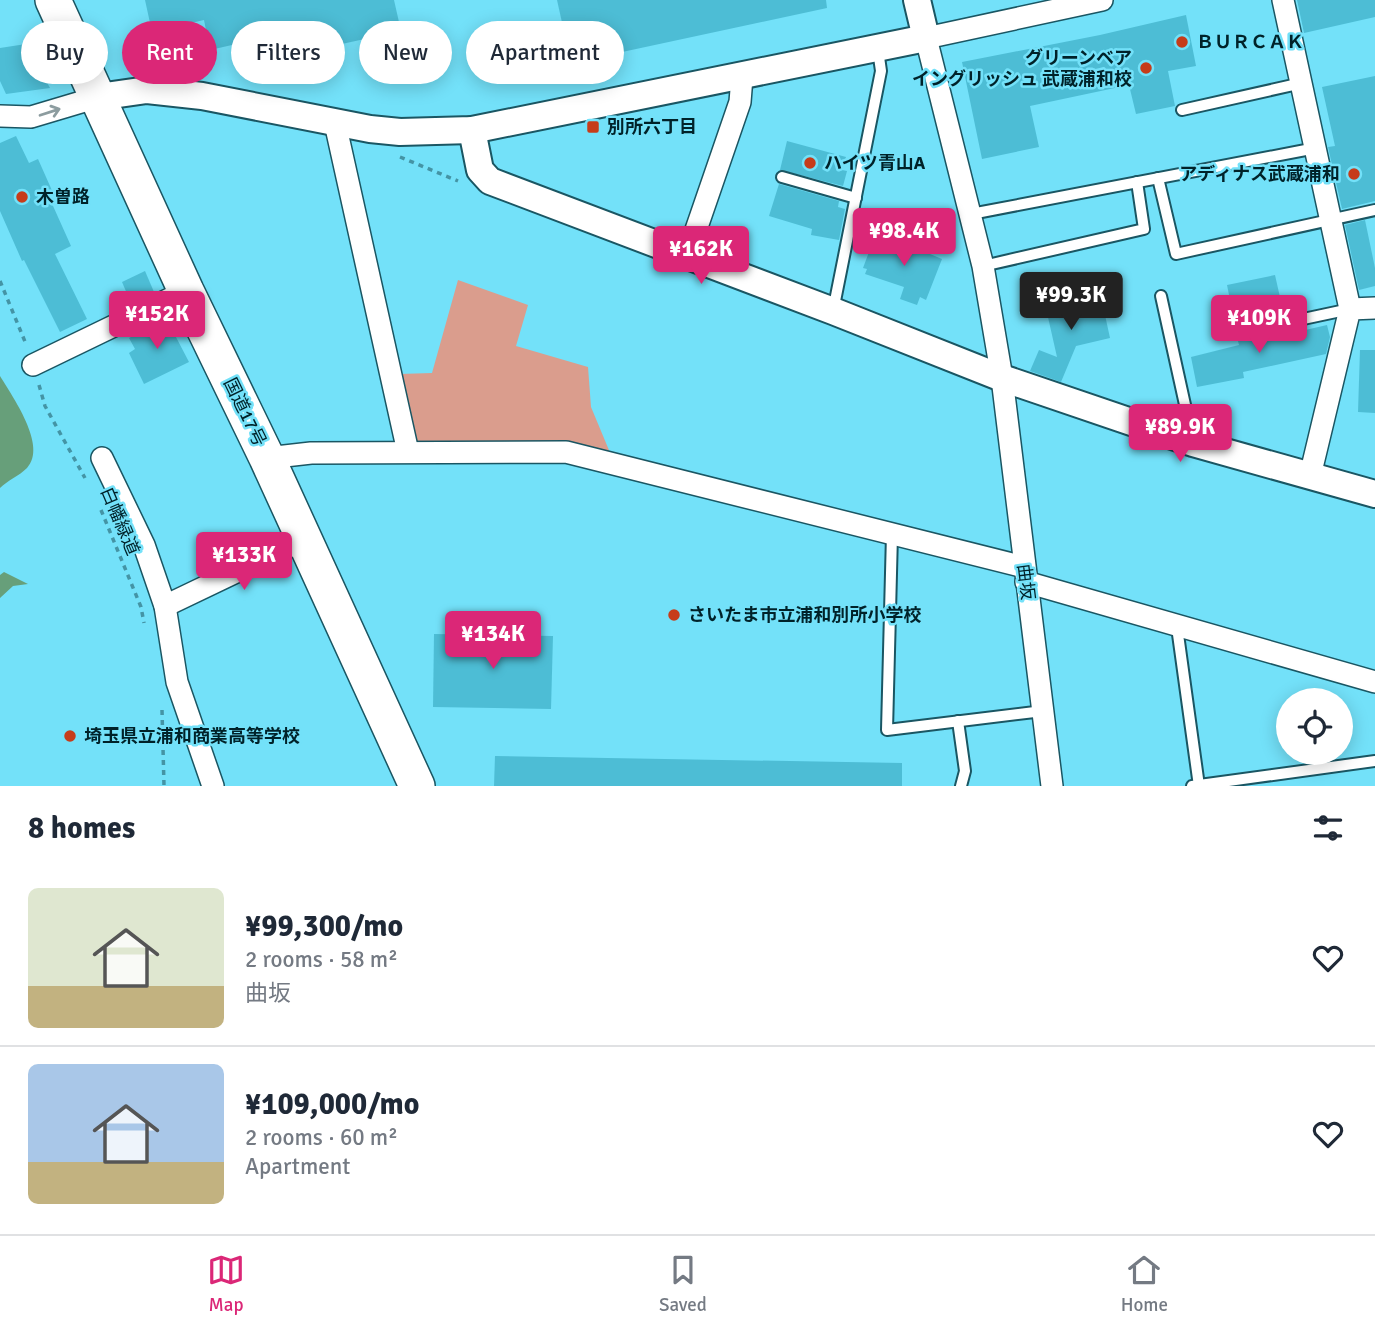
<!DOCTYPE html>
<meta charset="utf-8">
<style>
:root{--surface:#fff;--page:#f2f2f3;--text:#1f2937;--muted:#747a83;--line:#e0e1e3;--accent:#db2777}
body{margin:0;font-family:Signika,"Noto Sans JP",sans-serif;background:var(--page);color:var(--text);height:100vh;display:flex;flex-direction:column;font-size:26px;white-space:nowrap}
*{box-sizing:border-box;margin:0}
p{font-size:23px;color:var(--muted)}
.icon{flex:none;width:38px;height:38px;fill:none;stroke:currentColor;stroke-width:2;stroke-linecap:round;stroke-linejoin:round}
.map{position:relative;height:786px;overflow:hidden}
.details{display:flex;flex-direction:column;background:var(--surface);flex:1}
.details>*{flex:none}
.guide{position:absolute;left:21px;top:21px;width:700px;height:63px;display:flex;gap:14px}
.tools{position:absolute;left:1276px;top:688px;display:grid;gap:14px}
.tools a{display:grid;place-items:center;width:77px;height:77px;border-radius:50%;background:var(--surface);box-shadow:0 4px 18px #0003;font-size:35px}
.price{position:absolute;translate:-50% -60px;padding:0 16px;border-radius:7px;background:var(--accent);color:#fff;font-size:23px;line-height:46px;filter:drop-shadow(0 2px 4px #0008)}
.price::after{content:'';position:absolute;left:50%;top:42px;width:21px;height:16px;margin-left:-10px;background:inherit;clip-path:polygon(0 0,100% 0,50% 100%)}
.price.selected{background:#222;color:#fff}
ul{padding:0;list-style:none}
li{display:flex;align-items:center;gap:21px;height:175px;padding:0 28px}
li+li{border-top:2px solid var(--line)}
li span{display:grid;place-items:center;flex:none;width:196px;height:140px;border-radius:10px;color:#555}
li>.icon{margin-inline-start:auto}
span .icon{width:84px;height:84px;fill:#fffc;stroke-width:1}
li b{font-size:30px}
h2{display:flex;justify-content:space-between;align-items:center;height:84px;padding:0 28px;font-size:30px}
.chip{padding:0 24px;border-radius:32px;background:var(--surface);box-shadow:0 4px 18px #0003;font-size:24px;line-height:63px}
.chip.selected{background:var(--accent);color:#fff}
.tab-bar{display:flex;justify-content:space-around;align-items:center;height:98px;border-top:2px solid var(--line);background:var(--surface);font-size:19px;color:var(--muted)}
.tab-bar a{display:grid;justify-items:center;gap:4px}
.tab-bar .selected{color:var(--accent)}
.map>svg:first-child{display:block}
.green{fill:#da9d8d}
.water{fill:#679f7a}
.building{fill:#4dbdd5}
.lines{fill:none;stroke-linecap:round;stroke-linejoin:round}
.service-casing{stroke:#1a5663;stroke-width:14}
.minor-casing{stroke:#1a5663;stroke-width:24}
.tertiary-casing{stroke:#1a5663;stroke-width:30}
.trunk-casing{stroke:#1a5663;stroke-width:38}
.path{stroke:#4494a5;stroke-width:3.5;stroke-dasharray:5 5;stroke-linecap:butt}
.service{stroke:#fff;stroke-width:10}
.minor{stroke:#fff;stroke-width:21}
.tertiary{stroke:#fff;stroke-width:26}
.trunk{stroke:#fff;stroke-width:35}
.oneway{stroke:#8c9c9f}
.poi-dot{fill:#c63c1a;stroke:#73e1f9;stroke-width:2.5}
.labels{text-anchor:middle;stroke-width:5;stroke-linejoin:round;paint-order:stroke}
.poi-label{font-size:18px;font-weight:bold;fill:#002229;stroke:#73e1f9;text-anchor:start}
.street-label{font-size:18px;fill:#002229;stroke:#73e1f9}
</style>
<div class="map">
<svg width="1375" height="786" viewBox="0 0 1375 786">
<rect width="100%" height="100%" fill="#73e1f9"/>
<!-- green -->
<polygon class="green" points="458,280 528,305 516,346 588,367 591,407 611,455 414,443 399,374 432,373"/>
<!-- water -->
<g class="water">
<path d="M0 376C12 396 48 446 27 468 19 476 8 480 0 488Z"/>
<polygon points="4,572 28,584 13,586 0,598 0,575"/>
</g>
<!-- building -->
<g class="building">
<polygon points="145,0 394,0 401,31 269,60 263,38 210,50 204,20 152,32"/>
<polygon points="557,0 826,0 827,8 571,63"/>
<polygon points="1297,0 1375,0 1375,17 1304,33"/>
<polygon points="1186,15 1196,66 1168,71 1175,106 1136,114 1129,85 1030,106 1039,147 982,159 962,62 1100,35"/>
<polygon points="26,44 50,88 6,94 0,81 0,48"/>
<polygon points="1375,76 1375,201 1342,209 1328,147 1335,146 1322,87"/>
<polygon points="16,136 29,163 38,159 54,195 49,197 71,246 55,254 87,319 60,332 24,260 22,261 0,211 0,143"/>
<polygon points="787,141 846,157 842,170 847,171 843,186 780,170"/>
<polygon points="779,184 839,201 838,207 845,209 839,240 811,235 812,229 769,216"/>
<polygon points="1365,220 1375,268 1375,286 1359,290 1345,225"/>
<polygon points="882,234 942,259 926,300 920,297 917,305 900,299 904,287 865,274 867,269 863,268 869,252 875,254"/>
<polygon points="145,271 154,292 131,303 122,282"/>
<polygon points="1275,275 1284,315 1241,324 1236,329 1227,285"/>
<polygon points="1100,292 1110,338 1076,346 1061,382 1030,371 1039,350 1057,357 1045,304"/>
<polygon points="165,316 189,362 144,384 129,353 135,349 129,338 143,331 142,327"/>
<polygon points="1327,325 1330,337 1326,354 1243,372 1244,378 1197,387 1191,357 1239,345 1237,337 1245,340 1287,331 1288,334"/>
<polygon points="1360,350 1375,350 1375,413 1358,412"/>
<polygon points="434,634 553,636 551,709 433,707"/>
<polygon points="495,756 902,763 902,786 494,786"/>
</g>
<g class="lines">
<defs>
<g id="service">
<polyline points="1182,110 1302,83"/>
<polyline points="782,177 856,198"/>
<polyline points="1158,178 1176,254 1375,210"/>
<polyline points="971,214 1316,148"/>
<polyline points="983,266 1144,229 1137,182"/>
<polyline points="1161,296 1193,441"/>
<polyline points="833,311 881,71 878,50"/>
<polyline points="1243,332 1350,309"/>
<polyline points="892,534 887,730 1043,711"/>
<polyline points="1177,627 1199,786"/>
<polyline points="958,721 965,771 961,786"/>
<polyline points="1192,786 1375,761"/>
</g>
<g id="minor">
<polyline points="1283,0 1350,309"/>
<polyline points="0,116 31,117 98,97"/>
<polyline points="335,123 408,452"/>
<polyline points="687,256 740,102 742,77"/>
<polyline points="33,365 186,291"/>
<polyline points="102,458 144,545 165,606 177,682 213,786"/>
<polyline points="267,458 311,453 566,452 1024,567"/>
<polyline points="1310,476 1350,309 1375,308"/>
<polyline points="1026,582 1375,682"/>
<polyline points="165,606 305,539"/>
<polyline points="1052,786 1002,378 983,266 926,38 1102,0"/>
</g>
<g id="tertiary">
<polyline points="98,97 147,90 202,96 370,129 400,132 472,130 926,38 917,0"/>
<polyline points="472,130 480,170 490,181 833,311 1002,378 1193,443 1375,494"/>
</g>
<polyline id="trunk" points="53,0 186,291 267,458 417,786"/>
</defs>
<!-- service casing -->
<use href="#service" class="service-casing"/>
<!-- minor casing -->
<use href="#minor" class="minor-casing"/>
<!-- tertiary casing -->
<use href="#tertiary" class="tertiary-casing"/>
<!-- trunk casing -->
<use href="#trunk" class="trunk-casing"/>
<!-- path -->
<g class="path">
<polyline points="400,157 458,181"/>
<polyline points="0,281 26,344"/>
<polyline points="39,385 45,406 85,478"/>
<polyline points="101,510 141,607 144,623"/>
<polyline points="162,710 164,786"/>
</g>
<!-- service -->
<use href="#service" class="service"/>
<!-- minor -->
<use href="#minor" class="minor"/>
<!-- tertiary -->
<use href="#tertiary" class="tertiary"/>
<!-- trunk -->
<use href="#trunk" class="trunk"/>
</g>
<!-- one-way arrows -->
<defs><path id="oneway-shaft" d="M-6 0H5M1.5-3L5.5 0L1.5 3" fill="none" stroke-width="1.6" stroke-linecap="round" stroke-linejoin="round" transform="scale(1.75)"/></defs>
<use class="oneway" href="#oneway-shaft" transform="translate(50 112) rotate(-18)"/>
<!-- markers -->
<g class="poi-dot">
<circle cx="1182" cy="42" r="7"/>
<circle cx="1146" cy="68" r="7"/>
<rect x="586" y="120" width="14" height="14" rx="3.5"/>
<circle cx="810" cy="163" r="7"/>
<circle cx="1354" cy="174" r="7"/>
<circle cx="22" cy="197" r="7"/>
<circle cx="674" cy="615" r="7"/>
<circle cx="70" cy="736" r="7"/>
</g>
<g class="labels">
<!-- poi labels -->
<g class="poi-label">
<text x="1196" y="48">ＢＵＲＣＡＫ</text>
<text x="1132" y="64" text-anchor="end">グリーンベア<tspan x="1132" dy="21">イングリッシュ 武蔵浦和校</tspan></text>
<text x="607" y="133">別所六丁目</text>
<text x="824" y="169">ハイツ青山A</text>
<text x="1340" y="180" text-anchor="end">アディナス武蔵浦和</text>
<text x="36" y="203">木曽路</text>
<text x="688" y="621">さいたま市立浦和別所小学校</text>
<text x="84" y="742">埼玉県立浦和商業高等学校</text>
</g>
<!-- street labels -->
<g class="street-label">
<text transform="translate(245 412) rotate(64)" y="6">国道17号</text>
<text transform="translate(120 521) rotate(67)" y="6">白幡緑道</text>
<text transform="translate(1026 582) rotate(83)" y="6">曲坂</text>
</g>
</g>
</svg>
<div class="tools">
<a><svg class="icon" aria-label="locate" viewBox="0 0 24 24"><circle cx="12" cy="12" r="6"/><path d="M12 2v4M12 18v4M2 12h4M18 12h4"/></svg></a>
</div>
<b class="price" style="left:904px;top:268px">¥98.4K</b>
<b class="price" style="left:701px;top:286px">¥162K</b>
<b class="price selected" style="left:1071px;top:332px">¥99.3K</b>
<b class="price" style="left:157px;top:351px">¥152K</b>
<b class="price" style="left:1259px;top:355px">¥109K</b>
<b class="price" style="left:1180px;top:464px">¥89.9K</b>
<b class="price" style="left:244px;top:592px">¥133K</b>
<b class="price" style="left:493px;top:671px">¥134K</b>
<div class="guide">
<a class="chip">Buy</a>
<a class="chip selected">Rent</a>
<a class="chip">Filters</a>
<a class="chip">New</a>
<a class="chip">Apartment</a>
</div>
</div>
<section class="details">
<h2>8 homes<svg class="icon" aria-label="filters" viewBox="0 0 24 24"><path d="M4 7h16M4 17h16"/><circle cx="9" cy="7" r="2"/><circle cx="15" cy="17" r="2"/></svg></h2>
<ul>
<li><span style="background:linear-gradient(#dfe7d0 70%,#c2b280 0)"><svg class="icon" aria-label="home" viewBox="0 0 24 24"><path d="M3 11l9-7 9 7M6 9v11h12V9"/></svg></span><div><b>¥99,300/mo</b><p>2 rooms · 58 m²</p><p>曲坂</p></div><svg class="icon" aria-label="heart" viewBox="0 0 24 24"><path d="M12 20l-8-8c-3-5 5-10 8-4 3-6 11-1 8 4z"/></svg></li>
<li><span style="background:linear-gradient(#a9c7e8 70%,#c2b280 0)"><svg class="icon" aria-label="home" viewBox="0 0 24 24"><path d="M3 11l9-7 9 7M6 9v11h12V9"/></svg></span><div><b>¥109,000/mo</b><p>2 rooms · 60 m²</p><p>Apartment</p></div><svg class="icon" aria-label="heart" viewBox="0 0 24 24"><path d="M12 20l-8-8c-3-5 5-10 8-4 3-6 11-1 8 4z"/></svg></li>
</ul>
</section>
<nav class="tab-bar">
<a class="selected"><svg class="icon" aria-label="map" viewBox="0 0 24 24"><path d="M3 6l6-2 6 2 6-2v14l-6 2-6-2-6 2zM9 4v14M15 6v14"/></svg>Map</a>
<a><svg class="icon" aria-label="saved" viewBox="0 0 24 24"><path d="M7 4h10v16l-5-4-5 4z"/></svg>Saved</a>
<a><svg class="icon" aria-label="home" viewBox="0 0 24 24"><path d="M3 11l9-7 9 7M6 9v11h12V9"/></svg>Home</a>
</nav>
